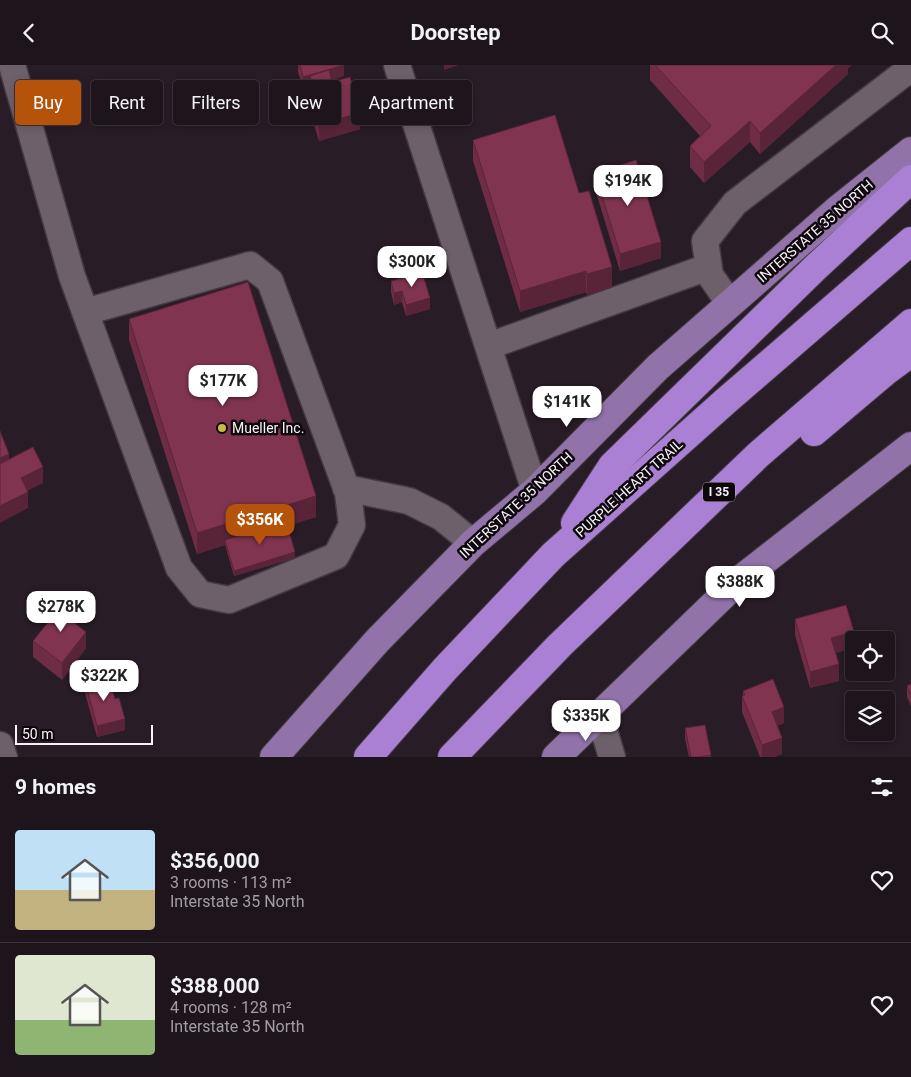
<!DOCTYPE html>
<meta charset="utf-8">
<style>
:root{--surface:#1e151c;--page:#2b2229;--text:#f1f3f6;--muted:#a19fa3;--line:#3c343b;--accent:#b45309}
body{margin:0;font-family:Roboto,sans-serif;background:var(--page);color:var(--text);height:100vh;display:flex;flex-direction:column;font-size:19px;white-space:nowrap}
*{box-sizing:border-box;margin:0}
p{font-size:16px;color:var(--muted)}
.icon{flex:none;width:28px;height:28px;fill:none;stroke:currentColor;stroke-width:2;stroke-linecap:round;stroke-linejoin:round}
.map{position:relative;height:692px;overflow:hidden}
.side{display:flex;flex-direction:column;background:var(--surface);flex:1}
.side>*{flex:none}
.guide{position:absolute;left:15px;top:15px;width:500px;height:45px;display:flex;gap:10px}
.fabs{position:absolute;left:845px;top:566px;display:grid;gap:10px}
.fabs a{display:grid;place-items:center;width:50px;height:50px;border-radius:5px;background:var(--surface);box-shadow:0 2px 8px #0003,0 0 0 1px var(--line);font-size:25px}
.scale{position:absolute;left:15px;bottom:12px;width:138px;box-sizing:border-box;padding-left:5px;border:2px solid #f9f1f7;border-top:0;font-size:14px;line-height:18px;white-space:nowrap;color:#f9f1f7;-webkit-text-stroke:4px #0d080c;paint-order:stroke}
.price{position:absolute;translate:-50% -42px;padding:0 11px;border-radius:10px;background:#fff;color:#222;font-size:16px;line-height:32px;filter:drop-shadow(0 1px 2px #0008)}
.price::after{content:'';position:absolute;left:50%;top:30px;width:15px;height:11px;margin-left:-8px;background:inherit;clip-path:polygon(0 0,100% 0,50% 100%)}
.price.selected{background:var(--accent);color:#fff}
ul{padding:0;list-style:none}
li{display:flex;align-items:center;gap:15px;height:125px;padding:0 15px}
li+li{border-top:1px solid var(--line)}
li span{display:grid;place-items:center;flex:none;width:140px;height:100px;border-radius:5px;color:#555}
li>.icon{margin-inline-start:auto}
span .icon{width:60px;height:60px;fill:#fffc;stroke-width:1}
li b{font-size:21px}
h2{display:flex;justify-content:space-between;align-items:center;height:60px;padding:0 15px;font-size:21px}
.pill{padding:0 18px;border-radius:5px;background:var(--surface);box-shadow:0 2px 8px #0003,0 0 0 1px var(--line);font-size:18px;line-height:45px}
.pill.selected{background:var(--accent);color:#fff}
header{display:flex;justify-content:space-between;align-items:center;height:65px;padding:0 15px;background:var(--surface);font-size:22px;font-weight:700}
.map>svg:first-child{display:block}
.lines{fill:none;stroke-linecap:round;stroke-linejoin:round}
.minor-casing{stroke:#433a42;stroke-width:29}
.major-casing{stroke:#433a42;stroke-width:30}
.highway-casing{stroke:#433a42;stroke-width:30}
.minor{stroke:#6e606b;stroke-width:26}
.major{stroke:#9173a9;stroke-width:28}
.highway{stroke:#a980d3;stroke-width:28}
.wall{fill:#6e2d45}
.shaded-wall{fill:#5a2438}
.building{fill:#803450;stroke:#5a2438}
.poi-dot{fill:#c4bd3e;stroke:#0d080c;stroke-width:2}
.labels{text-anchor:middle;stroke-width:5;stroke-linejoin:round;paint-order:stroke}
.shield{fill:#0d080c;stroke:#b2abb0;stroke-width:1}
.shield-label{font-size:12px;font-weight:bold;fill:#f9f1f7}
.street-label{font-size:14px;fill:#f9f1f7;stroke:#0d080c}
.poi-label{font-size:14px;fill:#f9f1f7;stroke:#0d080c;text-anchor:start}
</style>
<header><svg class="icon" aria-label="back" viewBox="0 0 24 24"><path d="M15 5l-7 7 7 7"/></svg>Doorstep<svg class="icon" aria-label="search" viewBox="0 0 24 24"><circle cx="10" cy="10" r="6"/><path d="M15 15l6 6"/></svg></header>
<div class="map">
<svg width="911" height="692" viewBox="0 0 911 692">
<rect width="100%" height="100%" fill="#281c26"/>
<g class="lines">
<defs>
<g id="minor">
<polyline points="12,0 72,211 179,503 200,529 229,535 336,491 352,460 348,428 270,216 250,200 85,247"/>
<polyline points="397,0 535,426"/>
<polyline points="730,239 710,210 705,176 735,138 911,3"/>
<polyline points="489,281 708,202"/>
<polyline points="346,423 409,436 441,452 473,478"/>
<polyline points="599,649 612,692"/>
<polyline points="0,680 4,692"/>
</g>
<g id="major">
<polyline points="274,692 378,575 473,478 535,426 658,302 837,145 911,86"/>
<polyline points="556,692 737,517 911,381"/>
</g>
<g id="highway">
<polyline points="814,367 885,307 911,288"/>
<polyline points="575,458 612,401 815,203 911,114"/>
<polyline points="368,692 445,604 553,490 728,334 911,176"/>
<polyline points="452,692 560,580 758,390 911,258"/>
</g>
</defs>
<!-- minor casing -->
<use href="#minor" class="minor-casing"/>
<!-- major casing -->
<use href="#major" class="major-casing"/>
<!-- highway casing -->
<use href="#highway" class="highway-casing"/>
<!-- minor -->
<use href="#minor" class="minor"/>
<!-- major -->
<use href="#major" class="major"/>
<!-- highway -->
<use href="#highway" class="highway"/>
</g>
<!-- wall -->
<g class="wall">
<polygon points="298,0 344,0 344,11 332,15 360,64 319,76 309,43 309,27 310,27 310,21 303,23 298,7"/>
<polygon points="650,0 852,0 848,3 848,9 760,89 750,77 704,118 690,102 690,81 700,71 650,15"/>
<polygon points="473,75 579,128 612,222 587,230 586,227 520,247 473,96"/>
<polygon points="595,108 661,193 620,206 595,124"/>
<polygon points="391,216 430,244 406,251 402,237 394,240 391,227"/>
<polygon points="129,254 316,452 287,461 295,493 234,511 225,480 197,489 129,275"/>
<polygon points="795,554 854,583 835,588 839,616 810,623 795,570"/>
<polygon points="77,560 86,583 62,615 33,592 33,576"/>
<polygon points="85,617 115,634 125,665 97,672 85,628"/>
<polygon points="911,619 911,641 907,632 907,621"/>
<polygon points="743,626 784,658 777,661 782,689 774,692 760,692 742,647 742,631 743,630"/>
<polygon points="685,663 711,690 711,692 689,692 685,674"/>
</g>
<!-- shaded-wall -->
<g class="shaded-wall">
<polygon points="344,0 344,11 313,20 310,11 310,21 303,23 303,12"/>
<polygon points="444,0 459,0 444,5"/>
<polygon points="836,0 852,0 848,3 848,9 760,89 760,68"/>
<polygon points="360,48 360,64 319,76 319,59"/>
<polygon points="750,56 750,77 704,118 704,97"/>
<polygon points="661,177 661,193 620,206 620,189"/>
<polygon points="612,202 612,222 587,230 587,209"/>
<polygon points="586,206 586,227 520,247 520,226"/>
<polygon points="402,226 402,237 394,240 394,228"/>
<polygon points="430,233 430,244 406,251 406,240"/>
<polygon points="9,389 9,401 0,404 0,393"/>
<polygon points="43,402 43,418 21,429 21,413"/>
<polygon points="28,427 28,443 0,458 0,441"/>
<polygon points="316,431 316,452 226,480 225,475 225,480 197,489 197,468"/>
<polygon points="295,487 295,493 234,511 234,506"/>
<polygon points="77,544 77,560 69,554"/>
<polygon points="86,567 86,583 62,615 62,598"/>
<polygon points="854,567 854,583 831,589 831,573"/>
<polygon points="839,599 839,616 810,623 810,607"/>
<polygon points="784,642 784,658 772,663 772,647"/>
<polygon points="125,654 125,665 97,672 97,661"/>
<polygon points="782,673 782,689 774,692 762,692 762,680"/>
</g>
<!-- building -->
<g class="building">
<polygon points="300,0 344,0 303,12"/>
<polygon points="655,0 836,0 760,68 750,56 704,97 690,81 711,61"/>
<polygon points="329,5 332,17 350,12 360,48 319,59 309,27 315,26 310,11"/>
<polygon points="555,50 579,128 589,126 612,202 587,209 586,206 520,226 473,75"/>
<polygon points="636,95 661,177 620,189 595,108"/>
<polygon points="422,207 430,233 406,240 402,226 394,228 391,216"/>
<polygon points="248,217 316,431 197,468 129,254"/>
<polygon points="0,366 9,389 0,393"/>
<polygon points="33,382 43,402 21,413 28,427 0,441 0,399"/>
<polygon points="286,456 295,487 234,506 225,475"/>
<polygon points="66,535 77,544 69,554 86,567 62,598 33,576"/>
<polygon points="846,540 854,567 831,573 839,599 810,607 795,554"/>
<polygon points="108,611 115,634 119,633 125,654 97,661 85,617"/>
<polygon points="773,614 784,642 772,647 782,673 762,680 742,631 745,630 743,626"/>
<polygon points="911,619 911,630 907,621"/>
<polygon points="705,660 711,690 699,692 691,692 685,663"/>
</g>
<!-- markers -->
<circle class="poi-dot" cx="222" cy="363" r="5"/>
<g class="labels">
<!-- shield labels -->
<rect class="shield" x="703" y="417.5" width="32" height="19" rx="4"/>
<g class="shield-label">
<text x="719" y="431">I 35</text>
</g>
<!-- street labels -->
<g class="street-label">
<text transform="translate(815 166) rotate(-41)" y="5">INTERSTATE 35 NORTH</text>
<text transform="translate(629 423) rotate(-42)" y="5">PURPLE HEART TRAIL</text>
<text transform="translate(516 440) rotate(-43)" y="5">INTERSTATE 35 NORTH</text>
</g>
<!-- poi labels -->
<g class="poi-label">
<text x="232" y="368">Mueller Inc.</text>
</g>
</g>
</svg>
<div class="fabs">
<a><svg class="icon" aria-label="locate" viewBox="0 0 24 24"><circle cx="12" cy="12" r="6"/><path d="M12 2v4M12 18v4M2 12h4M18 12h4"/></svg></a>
<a><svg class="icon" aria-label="layers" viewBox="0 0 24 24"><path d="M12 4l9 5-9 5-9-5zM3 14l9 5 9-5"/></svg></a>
</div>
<div class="scale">50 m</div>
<b class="price" style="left:628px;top:142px">$194K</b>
<b class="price" style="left:412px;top:223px">$300K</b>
<b class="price" style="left:223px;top:342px">$177K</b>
<b class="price" style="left:567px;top:363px">$141K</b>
<b class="price selected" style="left:260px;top:481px">$356K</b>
<b class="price" style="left:740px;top:543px">$388K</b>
<b class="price" style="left:61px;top:568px">$278K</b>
<b class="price" style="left:104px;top:637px">$322K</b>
<b class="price" style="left:586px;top:677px">$335K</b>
<div class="guide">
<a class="pill selected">Buy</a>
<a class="pill">Rent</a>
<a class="pill">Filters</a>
<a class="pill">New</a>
<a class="pill">Apartment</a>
</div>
</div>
<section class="side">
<h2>9 homes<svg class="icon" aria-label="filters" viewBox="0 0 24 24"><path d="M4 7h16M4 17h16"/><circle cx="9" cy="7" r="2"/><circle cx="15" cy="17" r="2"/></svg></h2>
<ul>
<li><span style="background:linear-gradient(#bfe0f5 60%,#c2b280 0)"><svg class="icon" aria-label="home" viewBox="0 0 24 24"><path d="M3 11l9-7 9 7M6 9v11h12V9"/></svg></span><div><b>$356,000</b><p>3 rooms · 113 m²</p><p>Interstate 35 North</p></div><svg class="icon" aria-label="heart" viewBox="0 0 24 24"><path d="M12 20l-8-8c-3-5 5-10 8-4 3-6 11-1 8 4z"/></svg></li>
<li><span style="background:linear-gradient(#dfe7d0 65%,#8fb573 0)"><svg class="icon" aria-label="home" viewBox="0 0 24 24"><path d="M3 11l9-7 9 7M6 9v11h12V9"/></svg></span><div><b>$388,000</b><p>4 rooms · 128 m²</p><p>Interstate 35 North</p></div><svg class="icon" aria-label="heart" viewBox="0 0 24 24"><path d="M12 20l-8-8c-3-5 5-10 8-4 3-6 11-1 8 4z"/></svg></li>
</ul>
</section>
